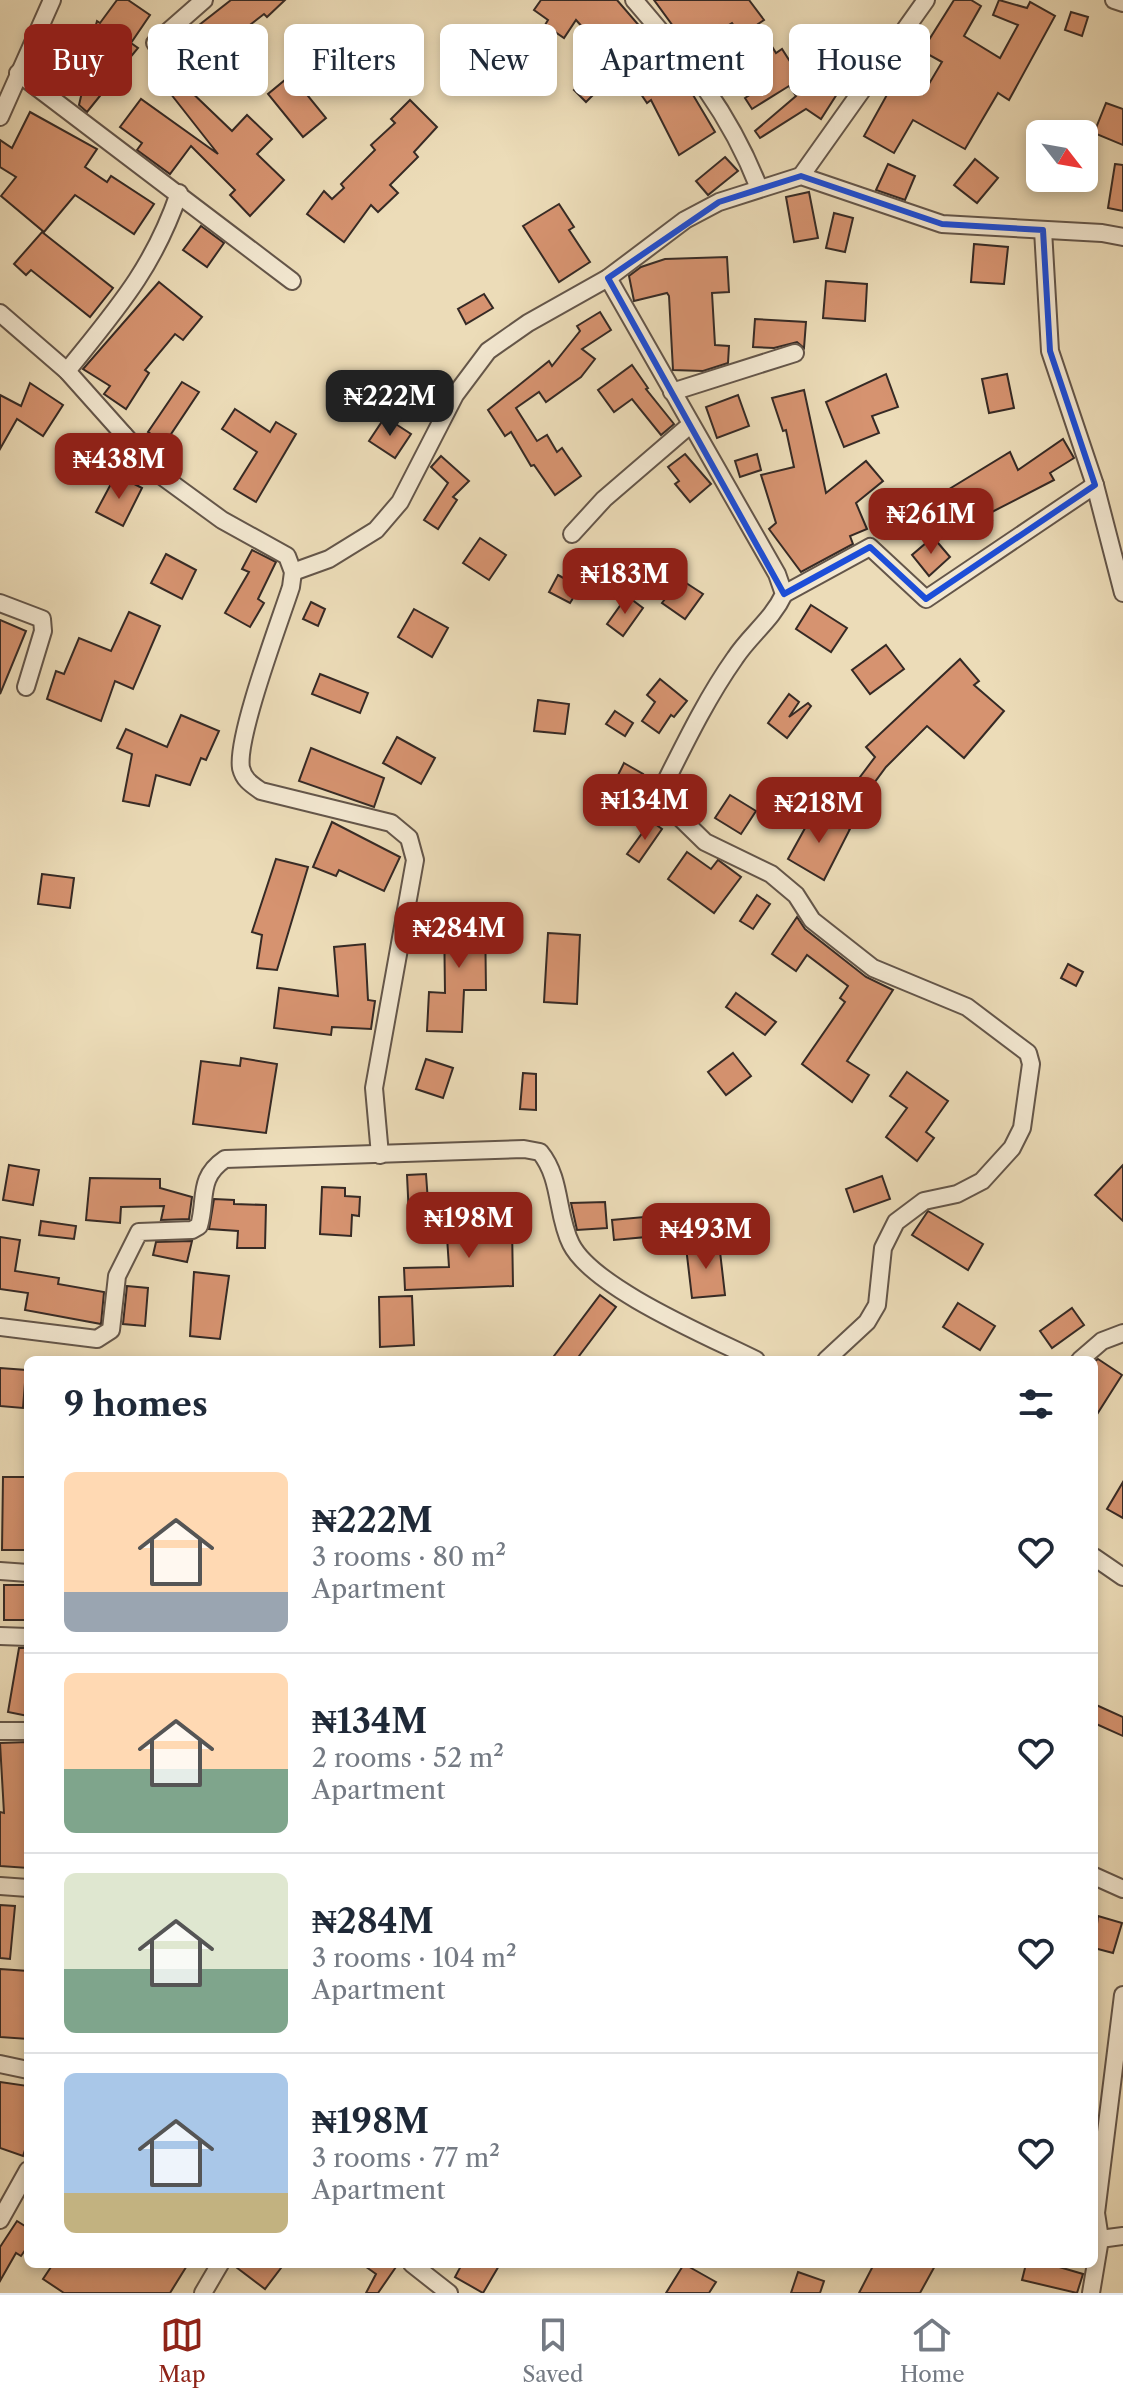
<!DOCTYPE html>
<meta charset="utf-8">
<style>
:root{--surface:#fff;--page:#f6f6f7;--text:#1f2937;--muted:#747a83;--line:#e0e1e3;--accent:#8f2418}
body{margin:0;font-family:"Libre Caslon Text",serif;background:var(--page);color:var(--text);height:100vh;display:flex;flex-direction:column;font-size:30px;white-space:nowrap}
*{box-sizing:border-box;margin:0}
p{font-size:26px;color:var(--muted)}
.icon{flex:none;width:44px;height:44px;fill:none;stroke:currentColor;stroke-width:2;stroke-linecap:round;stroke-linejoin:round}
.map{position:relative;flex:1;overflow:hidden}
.panel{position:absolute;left:24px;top:1356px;width:1074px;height:912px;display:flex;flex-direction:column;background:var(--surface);border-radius:12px;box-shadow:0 4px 12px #0003}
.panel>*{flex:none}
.banner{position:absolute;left:24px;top:24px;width:1076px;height:72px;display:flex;gap:16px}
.needle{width:52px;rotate:121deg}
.fabs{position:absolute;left:1026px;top:120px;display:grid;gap:16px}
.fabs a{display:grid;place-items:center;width:72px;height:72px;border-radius:12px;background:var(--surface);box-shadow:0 4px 12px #0003;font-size:40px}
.price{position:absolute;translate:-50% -68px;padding:0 18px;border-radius:16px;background:var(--accent);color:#fff;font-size:26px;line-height:52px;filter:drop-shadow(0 2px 4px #0008)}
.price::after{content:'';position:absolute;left:50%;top:48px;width:24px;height:18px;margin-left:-12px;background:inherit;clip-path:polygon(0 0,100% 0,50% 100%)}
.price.selected{background:#222;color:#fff}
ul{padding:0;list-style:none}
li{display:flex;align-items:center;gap:24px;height:200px;padding:0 40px}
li+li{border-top:2px solid var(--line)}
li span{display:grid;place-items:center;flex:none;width:224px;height:160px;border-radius:12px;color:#555}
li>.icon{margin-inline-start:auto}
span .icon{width:96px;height:96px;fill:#fffc;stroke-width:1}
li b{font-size:34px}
h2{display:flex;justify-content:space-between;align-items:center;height:96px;padding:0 40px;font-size:34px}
.pill{padding:0 28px;border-radius:12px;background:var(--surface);box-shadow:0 4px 12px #0003;font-size:28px;line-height:72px}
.pill.selected{background:var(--accent);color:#fff}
.tabs{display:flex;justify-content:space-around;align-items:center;height:112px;border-top:2px solid var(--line);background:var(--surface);font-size:22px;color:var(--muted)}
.tabs a{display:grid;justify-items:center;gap:4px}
.tabs .selected{color:var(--accent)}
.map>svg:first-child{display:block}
.building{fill:#d69370;stroke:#362a25;stroke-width:2}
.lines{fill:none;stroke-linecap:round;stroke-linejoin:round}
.minor-casing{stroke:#64564a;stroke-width:20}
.minor{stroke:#f3e8d1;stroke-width:16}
.marked{fill:none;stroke:#1d4ed8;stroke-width:6;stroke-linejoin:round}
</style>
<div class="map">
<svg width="1123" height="2293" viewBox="0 0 1123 2293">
<rect width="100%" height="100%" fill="#ecdcb8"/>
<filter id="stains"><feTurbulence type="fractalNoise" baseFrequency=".0025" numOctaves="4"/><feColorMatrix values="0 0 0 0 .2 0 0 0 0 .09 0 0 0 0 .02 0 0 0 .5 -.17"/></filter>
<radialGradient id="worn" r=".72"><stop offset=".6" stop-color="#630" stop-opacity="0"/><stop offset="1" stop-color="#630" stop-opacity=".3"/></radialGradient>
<!-- building -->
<g class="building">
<polygon points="117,0 128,0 150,15 131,43 138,48 120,70 115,69 112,81 87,112 79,105 82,92 77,91 97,21 100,23"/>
<polygon points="231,0 285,0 267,17 264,14 198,65 202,69 183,84 232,131 247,115 272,139 257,154 284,180 250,216 230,195 235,190 191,146 170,174 137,150 142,143 120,127 141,99 218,154 152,70 197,34 194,29"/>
<polygon points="541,0 617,0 680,73 715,132 679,155 651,100 647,103 622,66 619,68 576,20 564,38 545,25 548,20 534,10"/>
<polygon points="654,0 749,0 764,20 758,24 776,53 782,49 791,63 837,94 821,119 806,109 760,138 755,131 796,96 789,86 752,109 745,98 767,84 746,52 750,49 732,23 709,37 725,63 708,74"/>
<polygon points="954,0 971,0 981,6 964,36 1000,58 1018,25 993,15 999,0 1027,8 1030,2 1055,16 1009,100 998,93 965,149 913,120 894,153 864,136 888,93 884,91 893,77 923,94 942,62 922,51"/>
<polygon points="1071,12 1088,17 1082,36 1065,30"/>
<polygon points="291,75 326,118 303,137 268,94"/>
<polygon points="587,77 599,89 586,102 574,90"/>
<polygon points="410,100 437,127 414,152 418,157 390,185 398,193 378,212 371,205 344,242 307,214 324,191 332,199 344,188 341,184 375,150 371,145 395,123 391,119"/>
<polygon points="1106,103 1123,109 1123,145 1094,133"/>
<polygon points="30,112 97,149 85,167 107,182 111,176 154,204 134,234 75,195 44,232 1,196 16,177 0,167 0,140 12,148"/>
<polygon points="725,157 738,171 708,195 696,181"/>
<polygon points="975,159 998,178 977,203 954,185"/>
<polygon points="888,164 915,176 905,200 876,190"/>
<polygon points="1115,164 1123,165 1123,211 1108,208"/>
<polygon points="809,192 818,238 794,242 786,197"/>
<polygon points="559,204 574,227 569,230 590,262 559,282 523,226"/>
<polygon points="834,213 853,218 845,252 826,248"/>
<polygon points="201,226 224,243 207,267 183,250"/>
<polygon points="42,232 113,288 90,317 31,270 26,275 14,264"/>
<polygon points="974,244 1008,247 1004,284 971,282"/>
<polygon points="727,257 729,292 712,293 715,345 729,346 728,363 703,371 673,370 669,296 667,293 634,301 629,276 641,267 665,259"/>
<polygon points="826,281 867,284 865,321 823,318"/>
<polygon points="159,282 202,317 183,340 175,334 145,370 149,373 126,409 104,394 110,386 83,369"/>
<polygon points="484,294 493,308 466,324 458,309"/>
<polygon points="600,312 611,330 582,349 595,359 581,377 546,402 539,392 516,408 537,441 547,435 557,452 562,448 581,476 555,495 534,465 531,466 511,432 505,436 488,410 549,361 552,366 580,331 577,326"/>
<polygon points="755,319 806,322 804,348 797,342 774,348 753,347"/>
<polygon points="632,365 648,388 646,389 674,424 661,435 632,399 614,412 598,390"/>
<polygon points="886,374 898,407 872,416 879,433 844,447 826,402"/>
<polygon points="1007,374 1014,408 989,413 982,379"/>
<polygon points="182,382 199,392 165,443 148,432"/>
<polygon points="30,383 63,405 43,436 17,419 0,449 0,395 21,406"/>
<polygon points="804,390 826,493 866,461 883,481 856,503 867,529 850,536 853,544 801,572 769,529 776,523 761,475 794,467 786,430 783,431 772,398"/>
<polygon points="738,395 749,426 717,438 706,407"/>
<polygon points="235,409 270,432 276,422 296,434 256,502 234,489 257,452 222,429"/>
<polygon points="385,417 411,434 395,458 369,441"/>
<polygon points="1063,439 1074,458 1050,473 1054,480 988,514 992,520 973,533 971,529 962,533 941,494 1010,452 1018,470"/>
<polygon points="685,454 711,484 690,502 675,484 679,481 668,467"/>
<polygon points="757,454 761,470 740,477 735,461"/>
<polygon points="441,456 469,481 453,497 457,500 438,529 424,520 448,483 431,467"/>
<polygon points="123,478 142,488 123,526 96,512 113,480 121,484"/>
<polygon points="933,537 950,557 929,576 912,555"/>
<polygon points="480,538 506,555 489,580 463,563"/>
<polygon points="252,550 276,562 258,599 264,603 250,627 225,613 249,572 242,569"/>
<polygon points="166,554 196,570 182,599 151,583"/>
<polygon points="558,575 580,587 570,603 549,592"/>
<polygon points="680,579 703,594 685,619 662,603"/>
<polygon points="627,596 643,608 623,636 607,624"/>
<polygon points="311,602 325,609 318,626 303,619"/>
<polygon points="811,605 847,628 831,652 796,629"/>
<polygon points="414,609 448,628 432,657 398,637"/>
<polygon points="129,612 160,626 133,689 115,681 101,721 47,699 56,671 64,674 79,638 111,651"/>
<polygon points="0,620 26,631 0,694"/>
<polygon points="886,645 904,669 870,694 852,670"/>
<polygon points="960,659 979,681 974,685 1004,711 964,758 927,726 886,767 863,798 851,789 875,757 866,747"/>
<polygon points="320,674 368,693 360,713 312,694"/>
<polygon points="660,679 687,701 674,717 671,715 659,733 642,721 655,702 647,695"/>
<polygon points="789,694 799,702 789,717 808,703 811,706 787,738 768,723"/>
<polygon points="538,700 569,704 565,734 534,731"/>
<polygon points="615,711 633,723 625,736 606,724"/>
<polygon points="181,715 219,731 206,760 201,758 190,785 156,775 149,806 123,801 132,754 117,748 126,729 167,747"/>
<polygon points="397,737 435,758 421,784 383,763"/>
<polygon points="311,748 384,778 374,807 299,781"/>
<polygon points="624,763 643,774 633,793 614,783"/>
<polygon points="730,795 756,811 741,834 715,818"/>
<polygon points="815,810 850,829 824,880 788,859"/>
<polygon points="651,821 662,829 639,862 627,854"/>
<polygon points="332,822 400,857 384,891 339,870 336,876 313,867"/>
<polygon points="687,852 711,869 718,860 741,877 714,913 668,879"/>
<polygon points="276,859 308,867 277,970 257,968 262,935 252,932"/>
<polygon points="42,874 74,878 70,908 38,904"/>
<polygon points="757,895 770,904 753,929 740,921"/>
<polygon points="444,914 485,914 486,990 464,990 462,1032 427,1031 429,992 445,993"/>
<polygon points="797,917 805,929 866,977 893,990 847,1061 869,1075 852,1102 802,1064 845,1002 840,998 848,986 807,955 796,971 772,954"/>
<polygon points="548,933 580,935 577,1004 544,1002"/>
<polygon points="365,944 368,1000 375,1001 371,1029 332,1027 331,1035 274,1028 279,988 338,996 334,947"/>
<polygon points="1068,964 1083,972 1076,986 1061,978"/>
<polygon points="736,993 776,1022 765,1035 726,1007"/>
<polygon points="733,1053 751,1076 726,1095 708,1072"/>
<polygon points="241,1058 277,1064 266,1133 193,1124 201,1061 240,1066"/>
<polygon points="426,1059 453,1068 443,1098 416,1089"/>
<polygon points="907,1072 948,1101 926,1132 934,1138 917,1161 886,1137 907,1108 890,1096"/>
<polygon points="523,1073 536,1074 536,1110 520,1109"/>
<polygon points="9,1165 39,1170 33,1205 3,1200"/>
<polygon points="1123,1165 1123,1221 1095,1195"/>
<polygon points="426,1174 429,1216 409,1217 407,1175"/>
<polygon points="882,1176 890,1199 854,1212 846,1189"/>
<polygon points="90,1178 160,1179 160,1188 192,1197 189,1219 161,1220 164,1206 121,1207 120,1223 86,1220"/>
<polygon points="322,1187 345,1188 345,1196 360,1197 359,1216 352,1215 351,1236 320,1234"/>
<polygon points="214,1199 234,1200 234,1204 266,1205 265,1248 237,1248 238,1231 209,1229"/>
<polygon points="605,1202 607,1228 577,1230 571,1203"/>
<polygon points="928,1211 983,1244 968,1270 912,1235"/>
<polygon points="644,1217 646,1237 614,1240 612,1220"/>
<polygon points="476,1220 476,1226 512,1226 513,1286 405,1290 404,1268 449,1267 446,1222"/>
<polygon points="41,1221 76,1226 74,1239 39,1235"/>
<polygon points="0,1237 20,1240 15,1271 59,1278 58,1284 104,1292 101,1324 25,1310 28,1293 0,1289"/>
<polygon points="192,1241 187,1262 153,1255 156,1242"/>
<polygon points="719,1243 725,1295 692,1298 686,1247"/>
<polygon points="194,1272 229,1276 220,1339 190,1336"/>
<polygon points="127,1286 148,1288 145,1326 123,1324"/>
<polygon points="600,1295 616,1307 576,1360 551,1360"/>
<polygon points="412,1296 414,1345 380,1347 379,1297"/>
<polygon points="958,1303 995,1326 980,1350 943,1327"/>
<polygon points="1072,1308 1084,1325 1052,1348 1040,1331"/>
<polygon points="1098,1359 1122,1375 1094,1419 1094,1362"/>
<polygon points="0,1368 26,1370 23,1408 0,1406"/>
<polygon points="3,1477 28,1477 28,1550 2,1550"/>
<polygon points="1123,1482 1123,1518 1107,1509"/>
<rect x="4" y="1585" width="24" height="35"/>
<polygon points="19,1648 28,1648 28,1716 8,1712"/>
<polygon points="1094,1704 1123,1717 1123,1736 1094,1723"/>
<polygon points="28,1742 28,1868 0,1866 0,1812 4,1813 0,1743"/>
<polygon points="0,1905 15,1906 10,1959 0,1958"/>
<polygon points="1098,1916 1122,1923 1113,1953 1094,1948"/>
<polygon points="0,1969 28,1971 28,2039 0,2037"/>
<polygon points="0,2082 28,2086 28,2141 23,2156 0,2148"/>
<polygon points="17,2221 28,2228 28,2246 21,2256 16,2253 0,2281 0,2247"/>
<polygon points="53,2264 188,2264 170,2293 64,2293 43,2279"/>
<polygon points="232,2264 284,2264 265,2289"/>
<polygon points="362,2264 398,2264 378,2293 366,2293 376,2274"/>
<polygon points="462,2264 500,2264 483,2293 455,2277"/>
<polygon points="684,2264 716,2282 709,2293 666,2293"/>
<polygon points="874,2264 936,2264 920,2293 859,2293"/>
<polygon points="1026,2264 1049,2264 1083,2274 1077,2293 1022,2280"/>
<polygon points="798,2272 824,2281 820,2293 791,2293"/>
</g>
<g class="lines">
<defs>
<g id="minor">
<path d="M634 0C688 63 728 109 759 188"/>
<polyline points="1114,0 1123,3"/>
<polyline points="155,43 204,0"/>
<polyline points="18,73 292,281"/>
<polyline points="0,117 52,0"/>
<polyline points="801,176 926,0"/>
<polyline points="1043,230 1050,351 1095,485 1123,593"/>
<path d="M608 278 777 574 784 594C772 620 750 635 735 658 708 696 686 741 665 783L664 802 705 842 771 874 796 895 812 920 873 968 967 1007 1028 1053 1031 1064 1022 1128 1012 1148 982 1181 957 1194 924 1201 896 1222 883 1248 877 1305 867 1322 826 1360"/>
<path d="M0 313 67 371 159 474 222 520 287 556 293 572 291 587C280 621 236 737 241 768 244 780 251 784 261 791L391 823 409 838 415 860 374 1088 380 1155"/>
<path d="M67 371C116 310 153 269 179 193"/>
<polyline points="672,392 795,353"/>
<polyline points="115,454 124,435"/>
<polyline points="572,534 604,499 690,425"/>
<polyline points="293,572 329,559 376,530 400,502 455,395 488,351 528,323 608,278 685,220 719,202 801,176 942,224 1102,233 1123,237"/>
<polyline points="784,594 870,547 926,599 1095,485"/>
<polyline points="0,603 42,619 43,631 26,687"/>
<path d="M0 1327 97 1339 111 1330 117 1276 139 1232 192 1230 199 1226C207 1199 197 1178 225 1159L524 1149 540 1152C562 1179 556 1214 571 1244 593 1288 710 1337 756 1360"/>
<polyline points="1080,1360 1102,1341 1123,1333"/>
<polyline points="1094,1557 1123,1577"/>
<polyline points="0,1571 28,1573"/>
<polyline points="0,1636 28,1637"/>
<polyline points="0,1731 28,1731"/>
<polyline points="1094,1876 1123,1889"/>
<polyline points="0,1886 28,1888"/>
<polyline points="0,2064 28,2070"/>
<polyline points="0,2220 28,2170"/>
<polyline points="1100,2239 1123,2236"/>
<polyline points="412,2264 449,2293"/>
<polyline points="203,2293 220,2264"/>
<polyline points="1091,2293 1100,2239 1096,2213 1123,1995"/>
</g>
</defs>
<!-- minor casing -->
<use href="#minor" class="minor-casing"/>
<!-- minor -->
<use href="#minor" class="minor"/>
</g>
<!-- marked area -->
<path class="marked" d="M801 176 942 224 1043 230 1050 351 1095 485 926 599 870 547 784 594 608 278 719 202Z"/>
<rect width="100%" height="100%" filter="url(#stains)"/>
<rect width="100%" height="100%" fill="url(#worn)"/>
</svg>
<div class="fabs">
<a><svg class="needle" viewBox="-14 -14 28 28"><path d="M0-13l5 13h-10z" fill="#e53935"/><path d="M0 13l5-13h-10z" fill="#747a83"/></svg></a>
</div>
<b class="price selected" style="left:390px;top:438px">₦222M</b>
<b class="price" style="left:119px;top:501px">₦438M</b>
<b class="price" style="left:931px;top:556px">₦261M</b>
<b class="price" style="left:625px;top:616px">₦183M</b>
<b class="price" style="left:645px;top:842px">₦134M</b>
<b class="price" style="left:819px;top:845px">₦218M</b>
<b class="price" style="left:459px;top:970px">₦284M</b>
<b class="price" style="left:469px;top:1260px">₦198M</b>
<b class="price" style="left:706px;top:1271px">₦493M</b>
<div class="banner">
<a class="pill selected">Buy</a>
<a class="pill">Rent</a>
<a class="pill">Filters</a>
<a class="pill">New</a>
<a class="pill">Apartment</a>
<a class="pill">House</a>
</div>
<section class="panel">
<h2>9 homes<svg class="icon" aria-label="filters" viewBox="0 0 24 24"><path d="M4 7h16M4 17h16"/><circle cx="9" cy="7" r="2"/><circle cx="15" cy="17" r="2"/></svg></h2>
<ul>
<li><span style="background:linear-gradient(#ffd9b3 75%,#9aa5b1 0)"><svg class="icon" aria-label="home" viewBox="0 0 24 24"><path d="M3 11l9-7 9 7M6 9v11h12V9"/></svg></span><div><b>₦222M</b><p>3 rooms · 80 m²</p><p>Apartment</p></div><svg class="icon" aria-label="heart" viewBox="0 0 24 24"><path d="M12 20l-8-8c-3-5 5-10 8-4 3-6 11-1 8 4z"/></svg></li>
<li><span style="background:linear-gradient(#ffd9b3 60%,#7fa58c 0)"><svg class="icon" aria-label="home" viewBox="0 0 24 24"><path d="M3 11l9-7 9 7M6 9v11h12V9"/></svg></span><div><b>₦134M</b><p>2 rooms · 52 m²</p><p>Apartment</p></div><svg class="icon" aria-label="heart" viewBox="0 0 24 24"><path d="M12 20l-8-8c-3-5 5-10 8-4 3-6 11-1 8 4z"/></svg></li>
<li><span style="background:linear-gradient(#dfe7d0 60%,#7fa58c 0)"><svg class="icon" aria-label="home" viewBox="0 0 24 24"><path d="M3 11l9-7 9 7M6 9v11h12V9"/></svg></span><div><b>₦284M</b><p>3 rooms · 104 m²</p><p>Apartment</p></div><svg class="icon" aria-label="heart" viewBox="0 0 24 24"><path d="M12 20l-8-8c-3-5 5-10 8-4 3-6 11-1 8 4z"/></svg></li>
<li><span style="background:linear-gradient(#a9c7e8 75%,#c2b280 0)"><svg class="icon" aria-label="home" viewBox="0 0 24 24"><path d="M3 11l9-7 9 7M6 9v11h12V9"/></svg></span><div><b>₦198M</b><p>3 rooms · 77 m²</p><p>Apartment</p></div><svg class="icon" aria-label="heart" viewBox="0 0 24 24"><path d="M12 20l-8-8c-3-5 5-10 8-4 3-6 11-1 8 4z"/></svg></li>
</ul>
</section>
</div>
<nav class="tabs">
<a class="selected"><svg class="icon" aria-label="map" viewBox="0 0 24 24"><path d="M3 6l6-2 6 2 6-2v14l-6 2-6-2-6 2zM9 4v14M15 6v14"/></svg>Map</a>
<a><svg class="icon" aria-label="saved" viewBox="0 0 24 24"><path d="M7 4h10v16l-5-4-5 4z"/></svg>Saved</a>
<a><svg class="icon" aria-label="home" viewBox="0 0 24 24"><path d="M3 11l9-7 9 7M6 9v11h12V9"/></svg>Home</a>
</nav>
